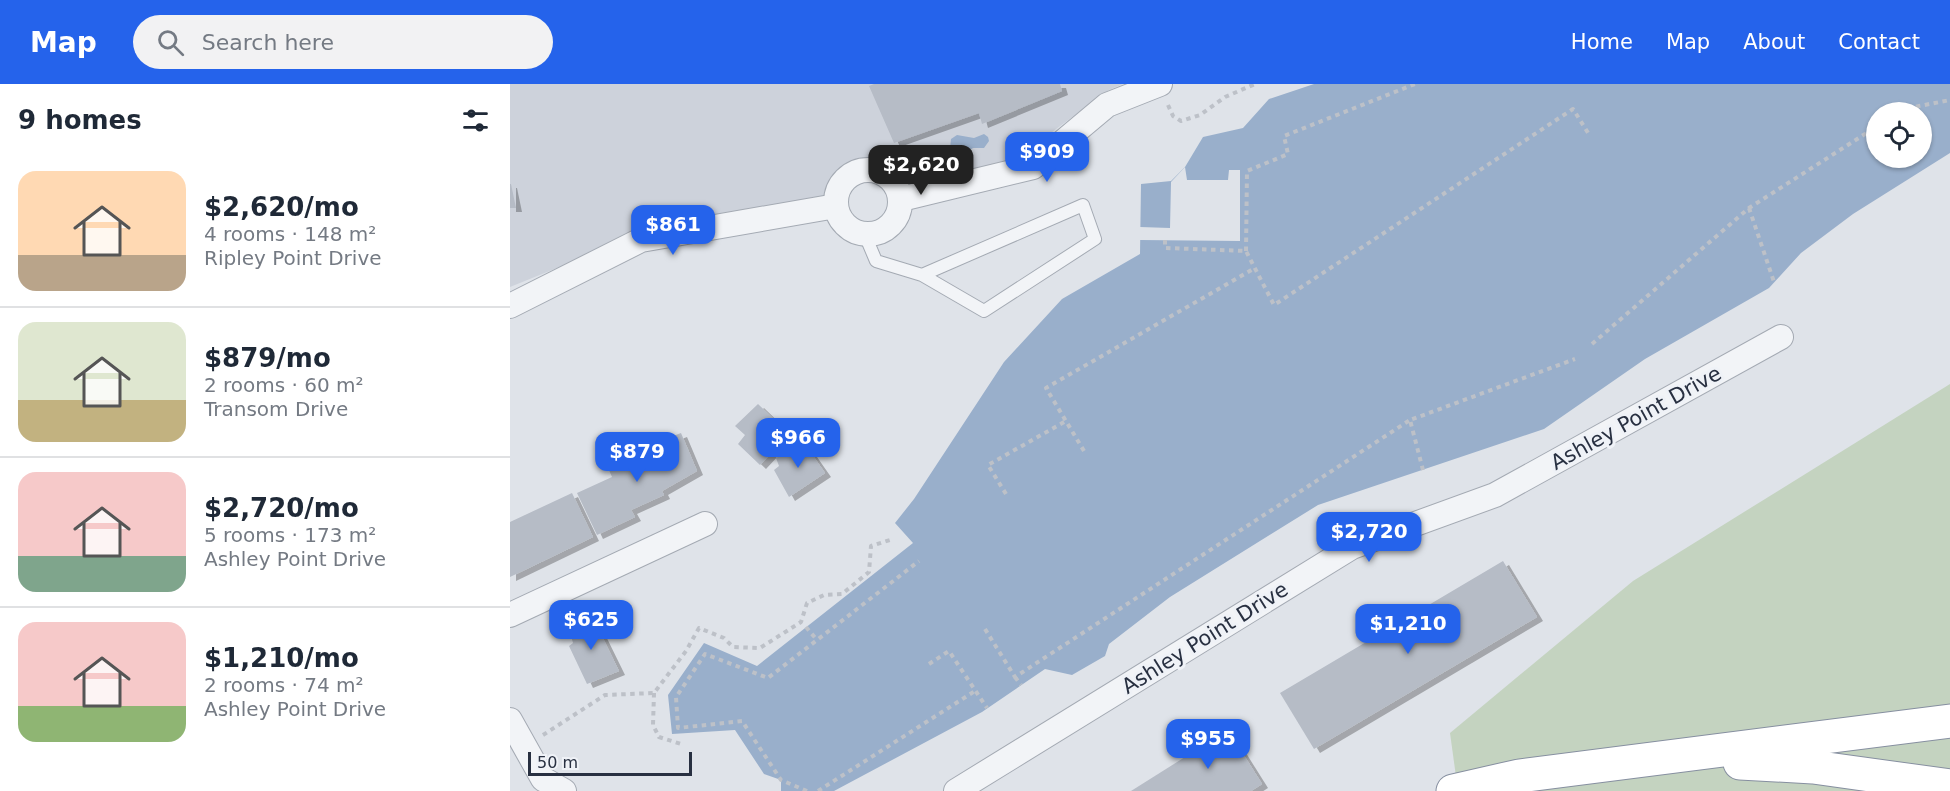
<!DOCTYPE html>
<meta charset="utf-8">
<style>
:root{--surface:#fff;--page:#f2f2f3;--text:#1f2937;--muted:#747a83;--line:#e0e1e3;--accent:#2563eb}
body{margin:0;font-family:"DejaVu Sans",sans-serif;background:var(--page);color:var(--text);height:100vh;display:flex;flex-direction:column;font-size:22px;white-space:nowrap}
*{box-sizing:border-box;margin:0}
p{font-size:20px;color:var(--muted)}
.icon{flex:none;width:33px;height:33px;fill:none;stroke:currentColor;stroke-width:2;stroke-linecap:round;stroke-linejoin:round}
.map{position:relative;flex:1;overflow:hidden}
.panel{display:flex;flex-direction:column;background:var(--surface);width:510px}
.panel>*{flex:none}
.controls{position:absolute;left:1356px;top:18px;display:grid;gap:12px}
.controls a{display:grid;place-items:center;width:66px;height:66px;border-radius:50%;background:var(--surface);box-shadow:0 2px 4px #0004;font-size:30px}
.scale{position:absolute;left:18px;bottom:15px;width:164px;box-sizing:border-box;padding-left:6px;border:3px solid #283041;border-top:0;font-size:16px;line-height:21px;white-space:nowrap;color:#283041;-webkit-text-stroke:4px #eff2f7;paint-order:stroke}
.price{position:absolute;translate:-50% -51px;padding:0 14px;border-radius:12px;background:var(--accent);color:#fff;font-size:20px;line-height:39px;filter:drop-shadow(0 2px 3px #0008)}
.price::after{content:'';position:absolute;left:50%;top:36px;width:18px;height:14px;margin-left:-9px;background:inherit;clip-path:polygon(0 0,100% 0,50% 100%)}
.price.active{background:#222;color:#fff}
ul{padding:0;list-style:none}
li{display:flex;align-items:center;gap:18px;height:150px;padding:0 18px}
li+li{border-top:2px solid var(--line)}
li span{display:grid;place-items:center;flex:none;width:168px;height:120px;border-radius:18px;color:#555}
li>.icon{margin-inline-start:auto}
span .icon{width:72px;height:72px;fill:#fffc;stroke-width:1}
li b{font-size:26px}
h2{display:flex;justify-content:space-between;align-items:center;height:72px;padding:0 18px;font-size:26px}
header{display:flex;align-items:center;gap:36px;box-sizing:border-box;height:84px;padding:0 30px;background:var(--accent);color:#fff}
header strong{font-size:28px}
nav{display:flex;gap:33px;margin-inline-start:auto;font-size:21px}
.search{width:420px;height:54px;background:var(--page);display:flex;align-items:center;gap:15px;box-sizing:border-box;padding:0 21px;border-radius:33px;color:var(--muted);font-size:22px}
main{display:flex;flex:1;min-height:0}
.map>svg:first-child{display:block}
.built{fill:#cdd2db}
.green{fill:#c4d3c0}
.water{fill:#99afcb;fill-rule:evenodd}
.pier{fill:#dfe3e9}
.building{fill:#b6bcc6;filter:url(#shadow)}
.lines{fill:none;stroke-linecap:round;stroke-linejoin:round}
.lane-casing{stroke:#a4aab3;stroke-width:14}
.street-casing{stroke:#a4aab3;stroke-width:26}
.highway-casing{stroke:#868fa0;stroke-width:35}
.path{stroke:#bdc1c8;stroke-width:4;stroke-dasharray:4.5 4.5;stroke-linecap:butt}
.lane{stroke:#f2f4f7;stroke-width:12}
.street{stroke:#f2f4f7;stroke-width:24}
.highway{stroke:#fff;stroke-width:33}
.labels{text-anchor:middle;stroke-width:6;stroke-linejoin:round;paint-order:stroke}
.street-label{font-size:21px;fill:#283041;stroke:#eff2f7}
</style>
<header>
<strong>Map</strong>
<div class="search"><svg class="icon" aria-label="search" viewBox="0 0 24 24"><circle cx="10" cy="10" r="6"/><path d="M15 15l6 6"/></svg>Search here</div>
<nav><a>Home</a><a>Map</a><a>About</a><a>Contact</a></nav>
</header>
<main>
<section class="panel">
<h2>9 homes<svg class="icon" aria-label="filters" viewBox="0 0 24 24"><path d="M4 7h16M4 17h16"/><circle cx="9" cy="7" r="2"/><circle cx="15" cy="17" r="2"/></svg></h2>
<ul>
<li><span style="background:linear-gradient(#ffd9b3 70%,#b9a48a 0)"><svg class="icon" aria-label="home" viewBox="0 0 24 24"><path d="M3 11l9-7 9 7M6 9v11h12V9"/></svg></span><div><b>$2,620/mo</b><p>4 rooms · 148 m²</p><p>Ripley Point Drive</p></div></li>
<li><span style="background:linear-gradient(#dfe7d0 65%,#c2b280 0)"><svg class="icon" aria-label="home" viewBox="0 0 24 24"><path d="M3 11l9-7 9 7M6 9v11h12V9"/></svg></span><div><b>$879/mo</b><p>2 rooms · 60 m²</p><p>Transom Drive</p></div></li>
<li><span style="background:linear-gradient(#f6c9c9 70%,#7fa58c 0)"><svg class="icon" aria-label="home" viewBox="0 0 24 24"><path d="M3 11l9-7 9 7M6 9v11h12V9"/></svg></span><div><b>$2,720/mo</b><p>5 rooms · 173 m²</p><p>Ashley Point Drive</p></div></li>
<li><span style="background:linear-gradient(#f6c9c9 70%,#8fb573 0)"><svg class="icon" aria-label="home" viewBox="0 0 24 24"><path d="M3 11l9-7 9 7M6 9v11h12V9"/></svg></span><div><b>$1,210/mo</b><p>2 rooms · 74 m²</p><p>Ashley Point Drive</p></div></li>
</ul>
</section>
<div class="map">
<svg width="1440" height="707" viewBox="0 0 1440 707">
<defs>
<filter id="shadow"><feDropShadow dx="6" dy="4" stdDeviation="0" flood-color="#0004"/></filter>
</defs>
<rect width="100%" height="100%" fill="#dfe3e9"/>
<!-- built -->
<polygon class="built" points="0,0 613,0 599,6 546,45 504,79 406,103 390,93 376,75 335,84 320,94 313,115 79,171 0,203"/>
<!-- green -->
<polygon class="green" points="1440,300 1440,707 948,707 940,649 1123,497"/>
<!-- water -->
<g class="water">
<path d="M804 0H1440V69L1343 130 1291 169 1259 204 1135 275 1034 345 808 421 660 513 599 560 595 572 562 591 535 585 472 628 324 707H271V696L254 690 225 646 162 650 158 611 194 559 247 582 403 459 385 439 404 415 494 278 552 215 630 170 631 100 661 97 675 83 693 53 733 44 759 15ZM1366 28H1412V74H1366Z"/>
<polygon points="474,50 478,53 479,57 474,64 463,64 451,71 444,70 440,65 441,55 447,51 464,54"/>
</g>
<!-- pier -->
<polygon class="pier" points="675,83 677,96 718,96 719,86 730,86 730,157 630,156 630,143 660,144 661,98"/>
<!-- building -->
<g class="building">
<polygon points="364,0 550,0 552,7 472,40 469,29 384,59 359,2"/>
<polygon points="0,100 1,100 6,124 0,124"/>
<polygon points="248,320 279,350 250,381 228,360 235,351 225,342"/>
<polygon points="171,349 187,387 152,407 154,411 121,426 125,433 87,451 67,409 102,393 99,386 133,371 130,365"/>
<polygon points="294,359 315,389 279,413 264,386 269,382 266,374"/>
<polygon points="62,409 83,453 0,493 0,438"/>
<polygon points="993,477 1027,533 804,665 770,609"/>
<polygon points="82,532 109,587 77,600 59,562 63,559 59,544"/>
<polygon points="718,646 752,700 741,707 621,707"/>
</g>
<g class="lines">
<defs>
<polyline id="lane" points="355,151 366,177 412,191 573,121 585,155 474,227 412,191"/>
<g id="street">
<circle cx="358" cy="118" r="32"/>
<polyline points="391,115 523,83 597,21 650,0"/>
<polyline points="0,222 131,156 326,122"/>
<polyline points="0,531 195,440"/>
<polyline points="0,636 33,695 54,707"/>
<polyline points="446,707 842,463 985,411 1271,253"/>
</g>
<g id="highway">
<polyline points="1230,679 1303,683 1440,702"/>
<polyline points="943,707 1009,692 1440,637"/>
</g>
</defs>
<!-- lane casing -->
<use href="#lane" class="lane-casing"/>
<!-- street casing -->
<use href="#street" class="street-casing"/>
<!-- highway casing -->
<use href="#highway" class="highway-casing"/>
<!-- path -->
<g class="path">
<polyline points="658,21 663,32 671,37 690,31 715,13 745,0"/>
<polyline points="1389,28 1394,25 1440,16"/>
<polyline points="1239,124 1264,198"/>
<polyline points="655,156 655,164 736,167 764,221 1063,25 1080,52"/>
<polyline points="736,167 737,87 778,70 774,52 905,0"/>
<polyline points="1082,260 1239,124 1366,43"/>
<polyline points="574,367 536,304 745,184"/>
<polyline points="913,386 900,336 1065,275"/>
<polyline points="496,410 478,381 556,337"/>
<polyline points="296,543 307,556"/>
<polyline points="475,545 505,593 900,336"/>
<polyline points="419,580 439,567 477,624"/>
<polyline points="505,593 511,601"/>
<polyline points="144,609 143,641 149,653 171,660"/>
<polyline points="33,651 95,611 144,609 176,567 189,544 214,554 223,563 250,564 291,538 297,519 314,511 332,510 359,488 361,462 380,456"/>
<polyline points="297,707 271,696 232,637 168,644 166,613 195,570 258,594 409,477"/>
<polyline points="308,707 465,607"/>
</g>
<!-- lane -->
<use href="#lane" class="lane"/>
<!-- street -->
<use href="#street" class="street"/>
<!-- highway -->
<use href="#highway" class="highway"/>
</g>
<g class="labels">
<!-- street labels -->
<g class="street-label">
<text transform="translate(1126 334) rotate(-29)" y="7">Ashley Point Drive</text>
<text transform="translate(695 554) rotate(-32)" y="7">Ashley Point Drive</text>
</g>
</g>
</svg>
<div class="controls">
<a><svg class="icon" aria-label="locate" viewBox="0 0 24 24"><circle cx="12" cy="12" r="6"/><path d="M12 2v4M12 18v4M2 12h4M18 12h4"/></svg></a>
</div>
<div class="scale">50 m</div>
<b class="price" style="left:537px;top:99px">$909</b>
<b class="price active" style="left:411px;top:112px">$2,620</b>
<b class="price" style="left:163px;top:172px">$861</b>
<b class="price" style="left:288px;top:385px">$966</b>
<b class="price" style="left:127px;top:399px">$879</b>
<b class="price" style="left:859px;top:479px">$2,720</b>
<b class="price" style="left:81px;top:567px">$625</b>
<b class="price" style="left:898px;top:571px">$1,210</b>
<b class="price" style="left:698px;top:686px">$955</b>
</div>
</main>
